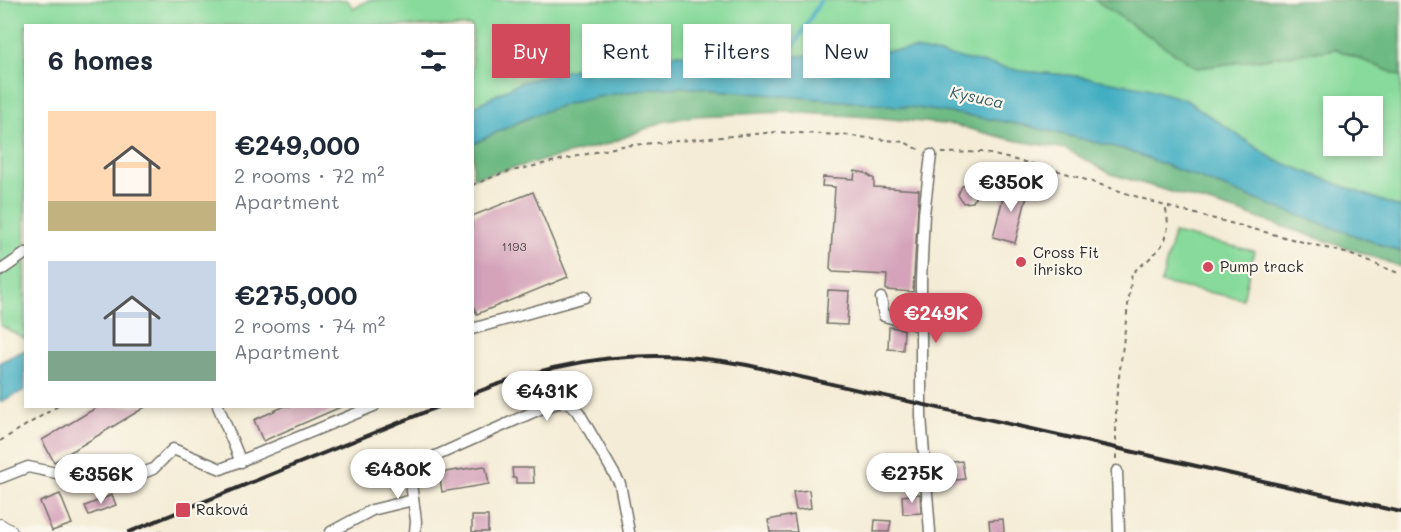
<!DOCTYPE html>
<meta charset="utf-8">
<style>
:root{--surface:#fff;--page:#f6f6f7;--text:#1f2937;--muted:#747a83;--accent:#d1495b}
body{margin:0;font-family:Mali,sans-serif;background:var(--page);color:var(--text);height:100vh;display:flex;flex-direction:column;font-size:22px;white-space:nowrap}
*{box-sizing:border-box;margin:0}
p{font-size:20px;color:var(--muted)}
.icon{flex:none;width:33px;height:33px;fill:none;stroke:currentColor;stroke-width:2;stroke-linecap:round;stroke-linejoin:round}
.map{position:relative;flex:1;overflow:hidden}
.drawer{position:absolute;left:24px;top:24px;width:450px;height:384px;display:flex;flex-direction:column;background:var(--surface);border-radius:0px;box-shadow:0 3px 9px #0003}
.drawer>*{flex:none}
.banner{position:absolute;left:492px;top:24px;width:570px;height:54px;display:flex;gap:12px}
.fabs{position:absolute;left:1323px;top:96px;display:grid;gap:12px}
.fabs a{display:grid;place-items:center;width:60px;height:60px;border-radius:0px;background:var(--surface);box-shadow:0 3px 9px #0003;font-size:30px}
.price{position:absolute;translate:-50% -51px;padding:0 14px;border-radius:21px;background:#fff;color:#222;font-size:20px;line-height:39px;filter:drop-shadow(0 2px 3px #0008)}
.price::after{content:'';position:absolute;left:50%;top:36px;width:18px;height:14px;margin-left:-9px;background:inherit;clip-path:polygon(0 0,100% 0,50% 100%)}
.price.on{background:var(--accent);color:#fff}
ul{padding:0;list-style:none}
li{display:flex;align-items:center;gap:18px;height:150px;padding:0 24px}
li span{display:grid;place-items:center;flex:none;width:168px;height:120px;border-radius:0px;color:#555}
li>.icon{margin-inline-start:auto}
span .icon{width:72px;height:72px;fill:#fffc;stroke-width:1}
li b{font-size:26px}
h2{display:flex;justify-content:space-between;align-items:center;height:72px;padding:0 24px;font-size:26px}
.tag{padding:0 21px;border-radius:0px;background:var(--surface);box-shadow:0 3px 9px #0003;font-size:21px;line-height:54px}
.tag.on{background:var(--accent);color:#fff}
.map>svg:first-child{display:block}
.green{fill:#87da9b;stroke:#598263;stroke-width:1.5;fill-rule:evenodd}
.forest{fill:#6dba83;stroke:#4c7257;stroke-width:1.5}
.water{fill:#43aec2;stroke:#376c76;stroke-width:1.5}
.lines{fill:none;stroke-linecap:round;stroke-linejoin:round}
.stream{stroke:#43aec2;stroke-width:4}
.building{fill:#d4a2b9}
.street-casing{stroke:#716f67;stroke-width:13}
.secondary-casing{stroke:#716f67;stroke-width:16}
.path{stroke:#716f67;stroke-width:2;stroke-dasharray:4.5 4.5;stroke-linecap:butt}
.street{stroke:#fff;stroke-width:10}
.secondary{stroke:#fff;stroke-width:14}
.rail{stroke:#2b2b2b;stroke-width:4}
.poi-dot{fill:#d1495b;stroke:#fbf7ec;stroke-width:2}
.labels{text-anchor:middle;stroke-width:4.5;stroke-linejoin:round;paint-order:stroke}
.number-label{font-size:12px;fill:#55494e}
.poi-label{font-size:15px;fill:#2b2b2b;stroke:#fbf7ec;text-anchor:start}
.water-label{font-size:16px;font-style:italic;fill:#355f67;stroke:#fbf7ec}
</style>
<div class="map">
<svg width="1401" height="532" viewBox="0 0 1401 532">
<rect width="100%" height="100%" fill="#fbf7ec"/>
<filter id="ink" filterUnits="userSpaceOnUse"><feTurbulence type="fractalNoise" baseFrequency=".0167" numOctaves="2"/><feDisplacementMap in="SourceGraphic" scale="12" xChannelSelector="R" yChannelSelector="G"/><feConvolveMatrix kernelMatrix="1 2 1 2 8 2 1 2 1" color-interpolation-filters="sRGB"/></filter>
<filter id="wash" filterUnits="userSpaceOnUse"><feTurbulence type="fractalNoise" baseFrequency=".008" numOctaves="4" result="noise"/><feDisplacementMap in="SourceGraphic" scale="24" xChannelSelector="R" yChannelSelector="G"/><feGaussianBlur stdDeviation="1.35" result="paint"/><feColorMatrix in="noise" values="0 0 0 0 0 0 0 0 0 0 0 0 0 0 0 0 0 1.4 0 .05"/><feComposite in="paint" operator="in"/></filter>
<g filter="url(#wash)">
<rect width="100%" height="100%" fill="#f4ecd6"/>
<!-- green -->
<g class="green">
<path d="M0 0H347L354 9 368 0H1095L1197 68 1336 49 1401 76V208L1275 160 1186 100 1077 76 1022 71 787 58 742 59 677 54 641 55 521 82 473 107 472 26H26L25 339 0 325ZM1334 106H1372V146H1334Z"/>
<polygon points="1174,233 1254,251 1243,299 1161,283"/>
</g>
<!-- forest -->
<g class="forest">
<polygon points="1095,0 1401,0 1401,76 1336,49 1197,68"/>
<path d="M683 87 909 107 972 116 1028 126 1123 149 1270 205 1401 252V267L1351 249 1239 212 1111 174 1066 149 1013 140 954 125 870 117 786 112 694 116 662 122 608 144 473 178V144C499 131 526 117 554 108 596 95 639 89 683 87Z"/>
</g>
<!-- water -->
<g class="water">
<path d="M916 49 1022 71 1077 76 1147 88 1186 100 1275 160 1401 208V252L1270 205 1123 149 1028 126 972 116 909 107 683 87C639 89 596 95 554 108 526 117 499 131 473 144V107L521 82 594 64 641 55 677 54 742 59Z"/>
<polygon points="25,350 25,390 0,402 0,362"/>
</g>
<g class="lines">
<!-- stream -->
<polyline class="stream" points="785,61 821,0"/>
</g>
<g id="blocks">
<!-- building -->
<g class="building">
<polygon points="855,171 865,173 874,179 874,187 919,190 913,292 886,290 887,275 833,272 830,269 835,187 822,186 823,177 854,179"/>
<polygon points="1007,182 1029,188 1015,243 993,237"/>
<polygon points="972,185 977,193 973,202 963,203 958,195 962,186"/>
<polygon points="533,192 568,277 477,314 472,303 472,216"/>
<polygon points="828,290 849,291 847,325 826,324"/>
<polygon points="889,327 904,329 903,350 888,349"/>
<polygon points="99,406 147,406 54,462 42,440"/>
<polygon points="285,406 343,406 263,441 254,420"/>
<polygon points="962,461 965,479 948,481 945,463"/>
<polygon points="484,466 486,468 489,484 442,492 439,473"/>
<polygon points="512,468 533,468 534,483 516,483 516,478 513,478"/>
<polygon points="809,490 811,508 796,510 793,492"/>
<polygon points="60,494 72,524 52,531 40,502"/>
<polygon points="920,494 921,513 903,514 902,496"/>
<polygon points="112,495 116,505 89,515 85,506"/>
<polygon points="794,515 797,532 770,532 768,520"/>
<rect x="472" y="516" width="16" height="16"/>
<polygon points="1003,519 1004,532 990,532 989,520"/>
<polygon points="875,520 891,521 889,532 874,532"/>
</g>
</g>
</g>
<g filter="url(#ink)">
<use href="#blocks" fill-opacity="0" stroke="#716f67" stroke-width="1.5"/>
<g class="lines">
<defs>
<g id="street">
<polyline points="0,271 26,253"/>
<polyline points="881,298 884,316 921,326"/>
<polyline points="472,329 585,297"/>
<polyline points="218,406 241,462"/>
<polyline points="1117,471 1119,532"/>
<polyline points="0,478 28,467 113,485 153,469 173,449 221,469 374,406"/>
<polyline points="331,532 372,510 413,500"/>
<polyline points="415,532 416,521 409,468 540,409 557,403 570,403 578,411 620,484 629,532"/>
<polyline points="930,532 921,416 921,280 924,214 931,155"/>
</g>
<polyline id="secondary" points="0,526 10,532"/>
</defs>
<!-- street casing -->
<use href="#street" class="street-casing"/>
<!-- secondary casing -->
<use href="#secondary" class="secondary-casing"/>
<!-- path -->
<g class="path">
<polyline points="942,153 981,152 1050,168 1165,206 1349,254 1401,274"/>
<polyline points="472,185 503,173 622,146 777,132 843,135 904,142 922,151"/>
<polyline points="0,441 58,406"/>
<path d="M1116 459V401L1132 273C1157 252 1175 243 1165 206"/>
<polyline points="158,532 164,530"/>
</g>
<!-- street -->
<use href="#street" class="street"/>
<!-- secondary -->
<use href="#secondary" class="secondary"/>
<!-- rail -->
<g class="rail">
<path d="M472 394C565 357 649 346 747 365L1401 512"/>
<polyline points="129,532 440,406"/>
</g>
</g>
</g>
<!-- markers -->
<g class="poi-dot">
<circle cx="1021" cy="262" r="6"/>
<circle cx="1208" cy="267" r="6"/>
<rect x="175" y="502" width="16" height="16" rx="3"/>
</g>
<g class="labels">
<!-- number labels -->
<g class="number-label">
<text x="514" y="251">1193</text>
</g>
<!-- poi labels -->
<g class="poi-label">
<text x="1033" y="258">Cross Fit<tspan x="1033" dy="17">ihrisko</tspan></text>
<text x="1220" y="272">Pump track</text>
<text x="196" y="515">Raková</text>
</g>
<!-- water labels -->
<g class="water-label">
<text transform="translate(977 97) rotate(12)" y="6">Kysuca</text>
</g>
</g>
</svg>
<div class="fabs">
<a><svg class="icon" aria-label="locate" viewBox="0 0 24 24"><circle cx="12" cy="12" r="6"/><path d="M12 2v4M12 18v4M2 12h4M18 12h4"/></svg></a>
</div>
<b class="price" style="left:1011px;top:213px">€350K</b>
<b class="price on" style="left:936px;top:344px">€249K</b>
<b class="price" style="left:547px;top:422px">€431K</b>
<b class="price" style="left:398px;top:500px">€480K</b>
<b class="price" style="left:912px;top:504px">€275K</b>
<b class="price" style="left:101px;top:505px">€356K</b>
<div class="banner">
<a class="tag on">Buy</a>
<a class="tag">Rent</a>
<a class="tag">Filters</a>
<a class="tag">New</a>
</div>
<section class="drawer">
<h2>6 homes<svg class="icon" aria-label="filters" viewBox="0 0 24 24"><path d="M4 7h16M4 17h16"/><circle cx="9" cy="7" r="2"/><circle cx="15" cy="17" r="2"/></svg></h2>
<ul>
<li><span style="background:linear-gradient(#ffd9b3 75%,#c2b280 0)"><svg class="icon" aria-label="home" viewBox="0 0 24 24"><path d="M3 11l9-7 9 7M6 9v11h12V9"/></svg></span><div><b>€249,000</b><p>2 rooms · 72 m²</p><p>Apartment</p></div></li>
<li><span style="background:linear-gradient(#c9d6e8 75%,#7fa58c 0)"><svg class="icon" aria-label="home" viewBox="0 0 24 24"><path d="M3 11l9-7 9 7M6 9v11h12V9"/></svg></span><div><b>€275,000</b><p>2 rooms · 74 m²</p><p>Apartment</p></div></li>
</ul>
</section>
</div>
